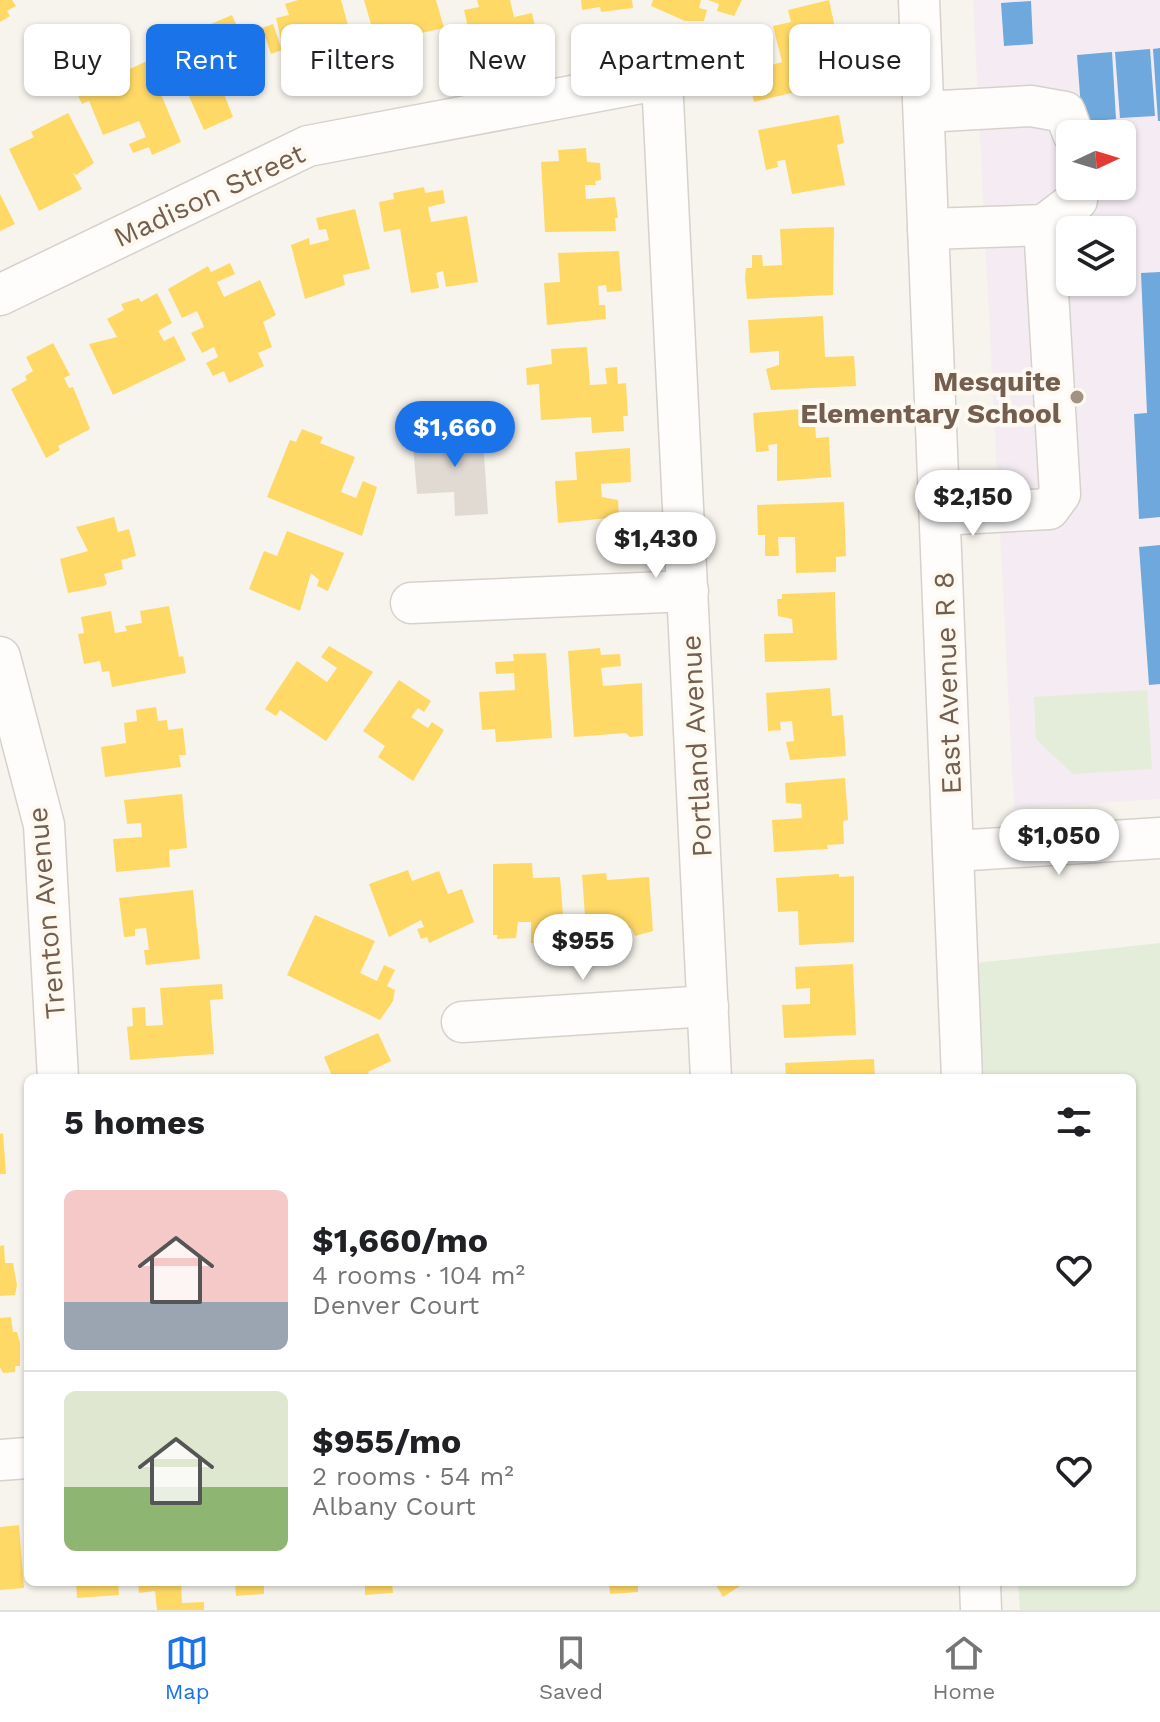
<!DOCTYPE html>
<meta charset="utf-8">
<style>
:root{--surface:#fff;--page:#f6f6f6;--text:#202124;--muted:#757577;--line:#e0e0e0;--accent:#1a73e8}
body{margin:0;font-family:"Work Sans",sans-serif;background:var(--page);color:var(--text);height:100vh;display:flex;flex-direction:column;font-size:30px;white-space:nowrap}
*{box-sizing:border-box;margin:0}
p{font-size:26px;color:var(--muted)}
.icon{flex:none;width:44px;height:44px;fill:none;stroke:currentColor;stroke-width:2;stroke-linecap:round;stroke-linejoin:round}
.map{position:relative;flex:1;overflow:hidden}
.details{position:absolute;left:24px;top:1074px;width:1112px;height:512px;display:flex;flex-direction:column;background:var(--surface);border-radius:12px;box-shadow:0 2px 6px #0004}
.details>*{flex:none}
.top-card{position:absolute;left:24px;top:24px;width:1112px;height:72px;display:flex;gap:16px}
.needle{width:52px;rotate:86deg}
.controls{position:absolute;left:1056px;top:120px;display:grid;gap:16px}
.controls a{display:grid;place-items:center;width:80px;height:80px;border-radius:12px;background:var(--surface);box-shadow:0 2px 6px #0004;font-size:40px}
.price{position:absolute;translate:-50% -68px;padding:0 18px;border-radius:28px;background:#fff;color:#222;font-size:26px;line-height:52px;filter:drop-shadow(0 2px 4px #0008)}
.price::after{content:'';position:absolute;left:50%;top:48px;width:24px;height:18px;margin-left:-12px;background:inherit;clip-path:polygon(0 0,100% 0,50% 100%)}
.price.active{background:var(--accent);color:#fff}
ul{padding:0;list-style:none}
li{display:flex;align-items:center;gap:24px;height:200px;padding:0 40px}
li+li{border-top:2px solid var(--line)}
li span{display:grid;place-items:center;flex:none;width:224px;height:160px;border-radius:12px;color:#555}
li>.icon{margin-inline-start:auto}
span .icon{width:96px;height:96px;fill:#fffc;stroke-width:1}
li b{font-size:34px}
h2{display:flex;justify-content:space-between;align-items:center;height:96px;padding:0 40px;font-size:34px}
.chip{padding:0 28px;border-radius:12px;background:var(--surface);box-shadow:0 2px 6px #0004;font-size:28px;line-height:72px}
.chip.active{background:var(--accent);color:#fff}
.tab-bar{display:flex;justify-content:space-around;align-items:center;height:112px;border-top:2px solid var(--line);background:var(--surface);font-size:22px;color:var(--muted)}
.tab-bar a{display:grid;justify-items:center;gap:4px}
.tab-bar .active{color:var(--accent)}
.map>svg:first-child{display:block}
.education{fill:#f4ecf2;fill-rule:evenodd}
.green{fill:#e3edd9}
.homes{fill:#ffd966}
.schools{fill:#6fa8dc}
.building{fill:#e0dad3}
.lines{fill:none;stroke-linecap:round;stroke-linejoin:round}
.minor-casing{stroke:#d6d1cb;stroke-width:43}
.minor{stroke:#fefdfc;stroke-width:40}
.poi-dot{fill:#a19286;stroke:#fdf9f0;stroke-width:3}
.labels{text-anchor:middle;stroke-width:8;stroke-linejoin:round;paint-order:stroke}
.street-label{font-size:28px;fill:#735e4f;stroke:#fdf9f0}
.poi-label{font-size:28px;font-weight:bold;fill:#735e4f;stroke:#fdf9f0;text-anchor:end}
</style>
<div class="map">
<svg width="1160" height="1610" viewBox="0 0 1160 1610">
<rect width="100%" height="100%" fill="#f7f4ed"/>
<!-- education -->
<path class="education" d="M973 0H1160V799L1014 809ZM1070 134H1122V186H1070ZM1070 230H1122V282H1070Z"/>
<!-- green -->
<g class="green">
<polygon points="1147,690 1152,769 1073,774 1036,739 1034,697"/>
<polygon points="1160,943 1160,1610 1020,1610 1018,1582 1132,1582 1132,1078 984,1078 976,963"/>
</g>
<!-- homes -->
<g class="homes">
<polygon points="0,0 12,0 16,6 7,11 10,16 0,22"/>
<polygon points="298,0 341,0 361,72 330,81 328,75 310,80 307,68 325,63 320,46 285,56 276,18 289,15 285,4"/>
<polygon points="364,0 436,0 444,28 407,36 410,46 417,43 421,55 383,66"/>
<polygon points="477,0 510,0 514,17 532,13 535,26 516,30 517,36 471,42 464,10 479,7"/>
<polygon points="581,0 632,0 633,8 601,12 600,7 582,10"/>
<polygon points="653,0 701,0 699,8 707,10 704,21 685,21 651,6"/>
<polygon points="708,0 742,0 734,16 717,11 719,4"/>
<polygon points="829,0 835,28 824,31 837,82 754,102 746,70 753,68 749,51 760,48 765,67 782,62 773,26 791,22 788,10"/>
<polygon points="232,15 263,84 244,96 243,92 239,94 235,83 222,89 233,117 204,130 170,54 197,42 201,50 207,47 199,29"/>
<polygon points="273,24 282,50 271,54 262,28"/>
<polygon points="147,61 181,142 152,155 149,147 133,153 129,144 146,137 139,121 103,135 89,101 82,104 72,83 102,68 108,79"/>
<polygon points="68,113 94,163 76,175 73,173 82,189 39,211 9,149 34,137 31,132"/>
<polygon points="839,115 844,143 837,145 845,185 792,194 785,160 777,161 778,167 766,170 758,130"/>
<polygon points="586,148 587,162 600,163 601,180 595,181 596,185 585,185 586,199 615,197 618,218 615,218 616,231 545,232 541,162 559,161 558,150"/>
<polygon points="424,187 425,193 443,190 445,203 428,207 431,222 467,216 478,282 446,287 443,271 436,273 439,288 411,293 400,229 384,232 379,202 394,199 393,193"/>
<polygon points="0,194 15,224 0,231"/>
<polygon points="355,209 370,269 343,275 345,285 305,299 291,245 309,238 310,245 329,240 326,229 319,230 316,218"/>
<polygon points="834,227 833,295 747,299 745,278 746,268 752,268 752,255 762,255 763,266 782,265 780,229"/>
<polygon points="619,251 622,291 607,292 606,285 598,286 599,305 605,305 606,319 547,325 544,283 560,282 558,253"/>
<polygon points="230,263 235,274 217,282 224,297 260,280 276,315 263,322 272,347 258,353 264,366 229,383 224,371 213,376 206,363 218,357 214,347 202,353 191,333 204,327 197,311 182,318 168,289 208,266 211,272"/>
<polygon points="157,293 172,323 158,331 164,341 174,336 186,360 113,395 89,344 117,337 107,319 124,310 121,304 139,298 141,302"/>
<polygon points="823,316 825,357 854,356 856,386 771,390 766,369 779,365 779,351 750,353 748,320"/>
<polygon points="53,343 70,375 64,378 69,388 73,387 90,429 58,446 60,450 46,458 11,389 27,380 25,376 33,371 26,357"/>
<polygon points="587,347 590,385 607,384 605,368 617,367 618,384 626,383 628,416 623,416 624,431 592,433 591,417 541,420 539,384 527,385 526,368 552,364 551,349"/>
<polygon points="814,408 816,438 829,437 831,477 777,481 777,444 768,445 769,451 756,452 753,413"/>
<polygon points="302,429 323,437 320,443 355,457 341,492 356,498 363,481 377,487 362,536 267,497 290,440 296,442"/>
<polygon points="630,448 631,482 601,484 602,497 618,500 619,517 558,523 555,481 577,480 575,452"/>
<polygon points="844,502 846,556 836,557 836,572 796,573 795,537 778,537 779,556 765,556 765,535 758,535 757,505"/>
<polygon points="114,517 118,532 129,529 136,556 121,560 123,569 104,574 107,584 104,586 68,593 60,559 88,551 76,527"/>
<polygon points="287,531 344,553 328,591 317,586 319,580 311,573 300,611 249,589 264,551 277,556"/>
<polygon points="835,592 837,660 765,662 764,634 793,633 792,619 778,616 777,599 782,599 782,594"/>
<polygon points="169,606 179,657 183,656 186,673 112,687 109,671 102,672 100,661 84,664 78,634 84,633 81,617 111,611 115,633 127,631 125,626 142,623 140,611"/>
<polygon points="329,646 373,672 326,741 280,710 276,716 265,709 297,661 327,682 337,668 321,657"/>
<polygon points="600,648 601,655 620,654 621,666 601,668 603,686 642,683 643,736 630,737 626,733 574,737 568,651"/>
<polygon points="546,653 552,738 496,742 495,729 482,730 479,692 515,690 514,673 496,674 495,662 514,661 513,654"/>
<polygon points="399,680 431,701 424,712 418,708 411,717 428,728 432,722 444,730 413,781 378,757 385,746 363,731"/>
<polygon points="830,688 832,716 843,715 846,756 790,760 786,742 794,741 792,721 780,722 781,730 768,731 766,693"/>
<polygon points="156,707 158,721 167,720 168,730 183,728 186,755 179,755 181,767 105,777 101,747 126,743 124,723 137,721 136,710"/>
<polygon points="845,778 848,820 843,821 844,844 827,845 828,849 774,852 772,820 802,818 801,804 786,803 785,783"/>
<polygon points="182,794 187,848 169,850 170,867 116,872 113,839 142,837 141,823 127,824 124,800"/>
<polygon points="532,863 533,878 560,877 565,941 531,943 531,922 518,922 516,938 497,939 498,935 493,935 493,864"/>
<polygon points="408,870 412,881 439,871 448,894 462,889 474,922 429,943 427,937 421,939 417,929 424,927 421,920 389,937 369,884"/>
<polygon points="606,873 607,880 649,877 653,931 635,936 631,928 611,929 612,942 623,941 623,953 582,956 581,937 586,929 582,875"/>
<polygon points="839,874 839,877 854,876 854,942 799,945 798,911 778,912 776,878"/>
<polygon points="193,890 200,959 146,965 144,950 149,950 146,928 135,929 135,936 124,937 119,898"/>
<polygon points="315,915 375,941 360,973 377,981 384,965 395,970 387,986 395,990 393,1001 380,1020 287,975"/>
<polygon points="853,964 856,1035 784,1038 782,1005 810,1004 810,988 796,989 795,967"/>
<polygon points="222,984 223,999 210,1000 214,1054 130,1060 127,1027 133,1026 132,1008 145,1007 146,1026 163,1025 160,988"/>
<polygon points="378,1033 391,1061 368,1072 371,1078 333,1078 324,1057"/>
<polygon points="874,1059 875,1078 786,1078 785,1063"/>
<polygon points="3,1133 6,1174 0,1174 0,1134"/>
<polygon points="4,1245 5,1263 13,1263 17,1285 15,1295 0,1296 0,1246"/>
<polygon points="11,1317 13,1332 17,1332 20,1343 20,1366 15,1366 15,1372 3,1373 0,1367 0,1318"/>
<polygon points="19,1525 24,1588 0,1590 0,1527"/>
<polygon points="76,1582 118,1582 119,1595 77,1598"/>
<polygon points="138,1582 181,1582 182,1603 204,1602 204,1610 157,1610 155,1591 139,1593"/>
<polygon points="235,1582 293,1582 293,1584 264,1586 264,1594 236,1596"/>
<polygon points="365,1582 392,1582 393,1593 365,1595"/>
<polygon points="609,1582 638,1582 638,1592 610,1594"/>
<polygon points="714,1582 746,1582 723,1597"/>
</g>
<!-- schools -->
<g class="schools">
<polygon points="1031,1 1033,44 1004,46 1001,3"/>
<polygon points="1160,48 1160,121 1158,121 1153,49"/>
<polygon points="1150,49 1155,116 1120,118 1115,52"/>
<polygon points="1112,52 1116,119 1082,122 1077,55"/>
<polygon points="1160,272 1160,517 1139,519 1134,414 1147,413 1141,273"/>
<polygon points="1160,545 1160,684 1149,685 1139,547"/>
</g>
<!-- building -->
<polygon class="building" points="482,424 488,514 455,516 454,492 417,494 413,445 451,442 449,426"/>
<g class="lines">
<defs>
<g id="minor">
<polyline points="919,0 962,1078"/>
<polyline points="924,112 1031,106 1065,112 1073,134"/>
<polyline points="928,229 1044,225 1077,200 1078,186"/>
<polyline points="0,295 308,146 662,79 711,1078"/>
<polyline points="940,515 1049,509 1060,494 1044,225"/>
<polyline points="411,603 688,591"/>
<polyline points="0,657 44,825 58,1078"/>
<polyline points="954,851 1160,838"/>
<polyline points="462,1022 708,1006"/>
<polyline points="0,1460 28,1458"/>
<polyline points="980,1582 981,1610"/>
</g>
</defs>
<!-- minor casing -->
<use href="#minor" class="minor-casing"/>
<!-- minor -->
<use href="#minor" class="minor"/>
</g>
<!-- markers -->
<circle class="poi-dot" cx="1077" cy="397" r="8"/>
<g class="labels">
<!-- street labels -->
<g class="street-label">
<text transform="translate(209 195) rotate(-25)" y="10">Madison Street</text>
<text transform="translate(947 683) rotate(-92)" y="10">East Avenue R 8</text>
<text transform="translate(696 746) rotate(-93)" y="10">Portland Avenue</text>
<text transform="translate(46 913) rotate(-95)" y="10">Trenton Avenue</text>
</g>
<!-- poi labels -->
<g class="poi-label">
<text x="1061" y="391">Mesquite<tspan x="1061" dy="32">Elementary School</tspan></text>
</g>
</g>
</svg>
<div class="controls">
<a><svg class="needle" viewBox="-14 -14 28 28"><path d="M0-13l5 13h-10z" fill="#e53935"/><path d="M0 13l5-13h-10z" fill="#757577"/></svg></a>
<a><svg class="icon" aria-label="layers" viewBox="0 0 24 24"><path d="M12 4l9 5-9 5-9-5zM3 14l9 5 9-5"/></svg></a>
</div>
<b class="price active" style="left:455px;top:469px">$1,660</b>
<b class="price" style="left:973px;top:538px">$2,150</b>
<b class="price" style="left:656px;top:580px">$1,430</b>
<b class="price" style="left:1059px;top:877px">$1,050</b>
<b class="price" style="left:583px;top:982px">$955</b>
<div class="top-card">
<a class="chip">Buy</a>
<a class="chip active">Rent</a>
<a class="chip">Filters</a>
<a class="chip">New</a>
<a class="chip">Apartment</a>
<a class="chip">House</a>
</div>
<section class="details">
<h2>5 homes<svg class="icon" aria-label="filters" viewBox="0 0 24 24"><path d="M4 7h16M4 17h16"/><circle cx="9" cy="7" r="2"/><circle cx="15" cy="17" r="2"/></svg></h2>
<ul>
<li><span style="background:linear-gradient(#f6c9c9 70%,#9aa5b1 0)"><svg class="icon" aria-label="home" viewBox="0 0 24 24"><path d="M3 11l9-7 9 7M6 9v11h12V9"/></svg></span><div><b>$1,660/mo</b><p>4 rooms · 104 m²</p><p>Denver Court</p></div><svg class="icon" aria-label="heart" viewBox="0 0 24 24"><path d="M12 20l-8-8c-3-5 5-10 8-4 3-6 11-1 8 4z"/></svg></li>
<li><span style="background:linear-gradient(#dfe7d0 60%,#8fb573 0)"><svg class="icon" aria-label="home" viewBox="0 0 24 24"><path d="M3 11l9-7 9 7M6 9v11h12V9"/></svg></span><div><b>$955/mo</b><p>2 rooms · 54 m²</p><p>Albany Court</p></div><svg class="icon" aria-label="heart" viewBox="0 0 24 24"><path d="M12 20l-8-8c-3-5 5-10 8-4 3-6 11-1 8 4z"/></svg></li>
</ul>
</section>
</div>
<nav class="tab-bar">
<a class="active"><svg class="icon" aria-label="map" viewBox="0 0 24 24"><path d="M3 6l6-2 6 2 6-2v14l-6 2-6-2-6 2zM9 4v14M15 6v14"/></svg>Map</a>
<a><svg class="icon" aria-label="saved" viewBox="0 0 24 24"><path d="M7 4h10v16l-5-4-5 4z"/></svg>Saved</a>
<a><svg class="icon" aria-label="home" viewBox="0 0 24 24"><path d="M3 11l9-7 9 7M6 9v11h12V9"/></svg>Home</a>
</nav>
